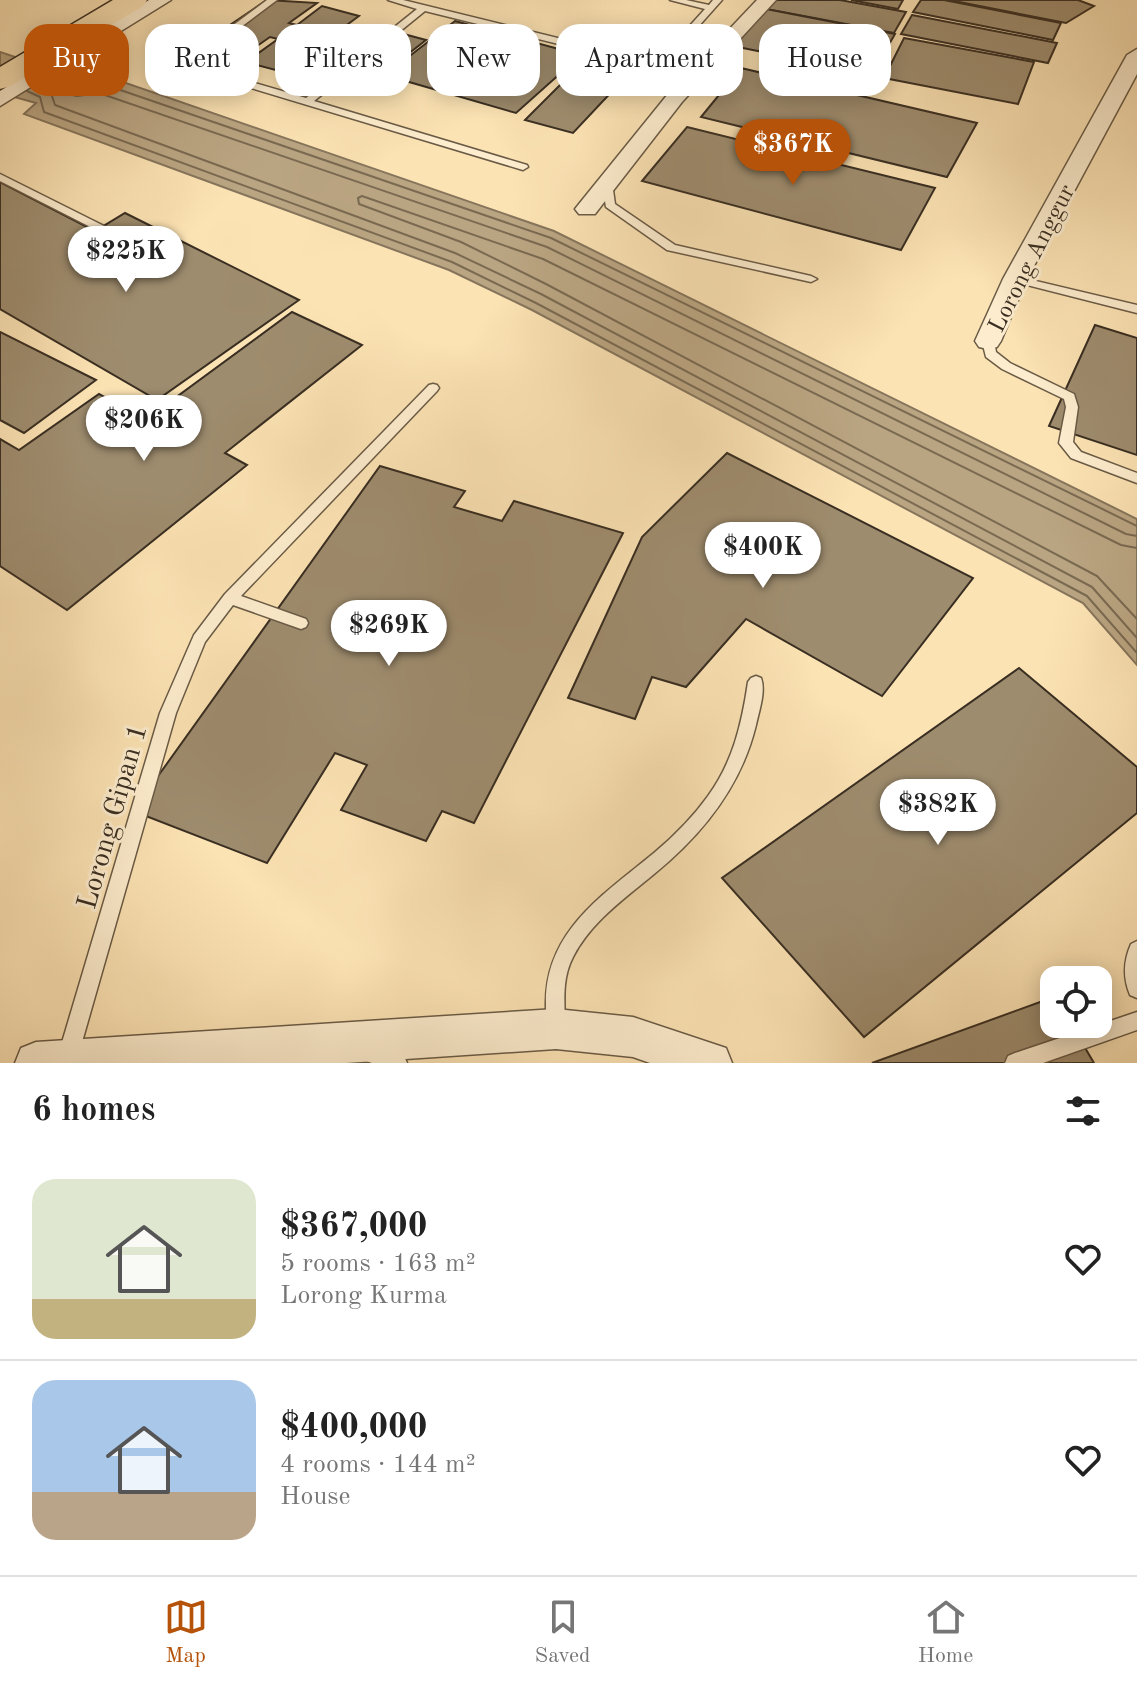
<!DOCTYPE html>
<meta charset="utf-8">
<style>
:root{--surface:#fff;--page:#f2f2f2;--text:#222;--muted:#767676;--line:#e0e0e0;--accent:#b45309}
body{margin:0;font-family:"Old Standard TT",serif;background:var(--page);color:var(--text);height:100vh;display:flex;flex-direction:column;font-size:30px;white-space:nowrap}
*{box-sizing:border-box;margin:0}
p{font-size:26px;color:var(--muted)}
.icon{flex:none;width:44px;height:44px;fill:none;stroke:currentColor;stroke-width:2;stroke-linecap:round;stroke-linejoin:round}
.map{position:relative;height:1063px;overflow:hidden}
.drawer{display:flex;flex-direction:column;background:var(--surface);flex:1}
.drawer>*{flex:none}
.banner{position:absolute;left:24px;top:24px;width:1090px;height:72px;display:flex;gap:16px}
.fabs{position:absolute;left:1040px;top:966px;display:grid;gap:16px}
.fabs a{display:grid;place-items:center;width:72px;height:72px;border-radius:16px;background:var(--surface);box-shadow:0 4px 20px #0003;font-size:40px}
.price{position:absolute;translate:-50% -68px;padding:0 18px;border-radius:28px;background:#fff;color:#222;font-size:26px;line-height:52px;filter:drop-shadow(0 2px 4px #0008)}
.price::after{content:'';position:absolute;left:50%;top:48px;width:24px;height:18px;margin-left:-12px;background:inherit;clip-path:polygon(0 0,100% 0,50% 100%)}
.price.current{background:var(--accent);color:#fff}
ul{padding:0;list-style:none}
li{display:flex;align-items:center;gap:24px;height:200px;padding:0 32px}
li+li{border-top:2px solid var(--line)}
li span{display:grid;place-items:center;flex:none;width:224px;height:160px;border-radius:24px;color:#555}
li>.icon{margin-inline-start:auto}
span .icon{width:96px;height:96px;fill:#fffc;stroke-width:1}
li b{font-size:34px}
h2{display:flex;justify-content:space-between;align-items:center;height:96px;padding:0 32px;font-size:34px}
.tag{padding:0 28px;border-radius:24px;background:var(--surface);box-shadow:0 4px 20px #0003;font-size:28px;line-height:72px}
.tag.current{background:var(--accent);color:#fff}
.tabs{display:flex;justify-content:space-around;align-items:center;height:112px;border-top:2px solid var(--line);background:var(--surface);font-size:22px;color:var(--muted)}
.tabs a{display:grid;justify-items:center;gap:4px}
.tabs .current{color:var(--accent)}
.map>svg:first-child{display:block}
.water{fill:#baa582;stroke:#86755c;stroke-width:2}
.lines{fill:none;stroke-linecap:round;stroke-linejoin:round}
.shore{stroke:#7a6a52;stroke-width:2}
.building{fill:#9e8c6e;stroke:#392e22;stroke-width:2}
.service-casing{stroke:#6a5b46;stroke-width:3}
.minor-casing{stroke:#6a5b46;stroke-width:3}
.primary-casing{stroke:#392e22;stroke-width:3}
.service{fill:#fdedce;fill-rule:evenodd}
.minor{fill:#fdedce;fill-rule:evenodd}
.primary{fill:#fce3b4;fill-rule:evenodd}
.labels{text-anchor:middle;stroke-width:6;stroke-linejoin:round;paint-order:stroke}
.street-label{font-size:24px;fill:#392e22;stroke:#fdedce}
.near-street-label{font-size:28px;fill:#392e22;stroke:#fdedce}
</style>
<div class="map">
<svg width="1137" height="1063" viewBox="0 0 1137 1063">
<rect width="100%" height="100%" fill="#fce3b4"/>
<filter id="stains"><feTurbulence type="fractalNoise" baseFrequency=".0025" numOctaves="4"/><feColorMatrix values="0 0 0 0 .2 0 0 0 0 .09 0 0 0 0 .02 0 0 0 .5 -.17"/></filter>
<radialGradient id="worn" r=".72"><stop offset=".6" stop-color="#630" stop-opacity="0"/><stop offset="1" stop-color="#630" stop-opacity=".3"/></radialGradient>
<!-- water -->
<polygon class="water" points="0,52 78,78 100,74 554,231 1137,519 1137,665 1083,603 532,310 449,270 24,114 36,103 0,93"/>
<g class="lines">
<!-- shore -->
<g class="shore">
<polyline points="49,78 76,86 100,83 551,238 1137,526"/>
<polyline points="27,91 40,97 44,112 452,262 536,303 1087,596 1137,653"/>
<polyline points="1137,536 1126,534 547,247 99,93 77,96 55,91 51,93 55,105 455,253 541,294 1092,587 1137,638"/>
<polyline points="1137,548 1121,545 543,259 362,196 358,198 359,204 461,242 546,284 1097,576 1137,619"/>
</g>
</g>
<!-- building -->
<g class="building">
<polygon points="267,0 317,3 289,23 297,25 322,6 359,16 283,72 246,62 278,39 270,37 237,60 196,48"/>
<polygon points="772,0 840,0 906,12 894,33 766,9"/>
<polygon points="851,0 903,0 898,9"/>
<polygon points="921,0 944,0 1061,23 1053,40 913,12"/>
<polygon points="949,0 1078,0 1094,6 1066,23"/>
<polygon points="766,9 895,34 872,74 733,46"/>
<polygon points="912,15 1057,43 1048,63 901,34"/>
<polygon points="455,21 581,55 516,113 385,75"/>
<polygon points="385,29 426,40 366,87 324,75"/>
<polygon points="904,38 1034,62 1018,104 884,78"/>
<polygon points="588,57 634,68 573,133 525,120"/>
<polygon points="741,68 977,123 947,177 701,117"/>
<polygon points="687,127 935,188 901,250 642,181"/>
<polygon points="0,182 95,231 125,213 299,300 157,400 0,309"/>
<polygon points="292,312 362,345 225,453 247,465 67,610 0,566 0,439 19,450 99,394 145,420"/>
<polygon points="1095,325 1137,338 1137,455 1049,426"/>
<polygon points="0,332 96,380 24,433 0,420"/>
<polygon points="727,453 973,578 882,696 746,619 686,687 652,677 635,719 568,698 642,537"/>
<polygon points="380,466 465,491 454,507 502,521 514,501 623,533 474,823 442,811 426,841 341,810 367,765 335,753 267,863 133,811"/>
<polygon points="1019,668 1137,767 1137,813 864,1037 722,878"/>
<polygon points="1054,997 1054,1024 1071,1024 1094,1063 872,1063"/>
</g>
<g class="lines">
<defs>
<g id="service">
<polygon points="267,0 277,0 208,52 205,62 217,72 306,98 417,9 388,0 403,0 643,59 667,51 705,9 670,0 686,0 709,5 713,0 722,0 673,55 643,65 425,11 314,101 527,165 528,167 523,170 211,76 197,65 195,63 201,49"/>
<polygon points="0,174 120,234 122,236 120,238 112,238 0,181"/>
<polygon points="607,180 612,183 615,204 675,245 811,276 817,279 811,282 667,250 606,207 602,183"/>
<polygon points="1015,276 1137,305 1137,313 1011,281 1011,277"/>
<polygon points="988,337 994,341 996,352 1010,363 1074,394 1078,407 1073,442 1081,452 1137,473 1137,483 1071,458 1059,443 1066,407 1064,399 1002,369 986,357 982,341"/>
<polygon points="433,384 437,385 439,388 437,391 241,596 306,619 308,623 306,627 301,629 233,605 205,642 176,713 78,1056 74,1063 61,1063 58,1056 160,713 194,635 225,594 429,385"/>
<path d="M756 676 761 678C766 691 759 711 756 725 741 787 702 835 654 874 624 899 591 922 573 957 561 980 565 1004 565 1029L563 1036 556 1038 549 1036C545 1026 546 1016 546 1006 544 932 603 895 654 853 674 836 693 817 708 796 733 762 742 723 748 682L751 678Z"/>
<path d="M1137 941V998L1130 995C1123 978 1123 962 1131 944Z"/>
<polygon points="1137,1012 1137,1030 1043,1063 1005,1063 1008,1056 1015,1053"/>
<polygon points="373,1044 404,1056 407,1063 372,1063 366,1061 363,1054 366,1047"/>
</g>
<g id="minor">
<polygon points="149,0 171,0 0,106 0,91"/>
<polygon points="757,0 776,0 682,102 595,214 579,214 575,209 579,204 668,94"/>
<polygon points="1137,49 1137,74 1027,279 1001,341 997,347 988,349 979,347 975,341 1003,279 1127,55"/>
<polygon points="556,1009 633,1017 726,1048 732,1063 650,1063 633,1057 556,1049 346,1063 15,1063 21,1048 36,1042"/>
</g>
<polygon id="primary" points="113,0 147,0 143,6 11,86 0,89 0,67"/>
</defs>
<!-- service casing -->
<use href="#service" class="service-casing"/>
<!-- minor casing -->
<use href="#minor" class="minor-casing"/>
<!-- primary casing -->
<use href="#primary" class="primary-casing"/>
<!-- service -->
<use href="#service" class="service"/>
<!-- minor -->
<use href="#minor" class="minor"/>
<!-- primary -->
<use href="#primary" class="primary"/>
</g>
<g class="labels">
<!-- street labels -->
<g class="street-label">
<text transform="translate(1031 258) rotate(-63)" y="8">Lorong Anggur</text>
</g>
<!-- near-street labels -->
<g class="near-street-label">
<text transform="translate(111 816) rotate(-74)" y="10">Lorong Gipan 1</text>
</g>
</g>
<rect width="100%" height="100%" filter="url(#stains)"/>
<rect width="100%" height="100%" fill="url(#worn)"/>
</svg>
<div class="fabs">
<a><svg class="icon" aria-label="locate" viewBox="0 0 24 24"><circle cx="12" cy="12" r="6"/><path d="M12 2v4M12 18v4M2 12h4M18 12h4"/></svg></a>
</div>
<b class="price current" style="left:793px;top:187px">$367K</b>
<b class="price" style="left:126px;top:294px">$225K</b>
<b class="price" style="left:144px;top:463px">$206K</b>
<b class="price" style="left:763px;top:590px">$400K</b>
<b class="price" style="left:389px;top:668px">$269K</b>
<b class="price" style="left:938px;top:847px">$382K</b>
<div class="banner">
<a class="tag current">Buy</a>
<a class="tag">Rent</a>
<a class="tag">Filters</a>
<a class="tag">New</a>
<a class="tag">Apartment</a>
<a class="tag">House</a>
</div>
</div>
<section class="drawer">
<h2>6 homes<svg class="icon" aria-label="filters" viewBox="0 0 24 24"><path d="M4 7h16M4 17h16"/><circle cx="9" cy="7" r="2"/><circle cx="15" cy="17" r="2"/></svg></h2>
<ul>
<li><span style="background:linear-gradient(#dfe7d0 75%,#c2b280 0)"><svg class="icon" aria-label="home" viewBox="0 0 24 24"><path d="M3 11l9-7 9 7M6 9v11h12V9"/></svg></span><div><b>$367,000</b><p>5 rooms · 163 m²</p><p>Lorong Kurma</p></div><svg class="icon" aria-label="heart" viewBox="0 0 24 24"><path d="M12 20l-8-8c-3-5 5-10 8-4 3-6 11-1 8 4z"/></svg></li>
<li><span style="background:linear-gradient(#a9c7e8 70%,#b9a48a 0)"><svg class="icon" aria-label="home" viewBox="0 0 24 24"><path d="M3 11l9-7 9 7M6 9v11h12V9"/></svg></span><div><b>$400,000</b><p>4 rooms · 144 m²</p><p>House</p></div><svg class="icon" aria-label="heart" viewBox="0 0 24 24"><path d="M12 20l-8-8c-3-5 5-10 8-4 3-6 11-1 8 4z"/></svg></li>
</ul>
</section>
<nav class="tabs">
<a class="current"><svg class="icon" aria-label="map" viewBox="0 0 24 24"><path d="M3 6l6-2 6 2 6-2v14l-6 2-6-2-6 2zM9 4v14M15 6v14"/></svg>Map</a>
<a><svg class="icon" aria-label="saved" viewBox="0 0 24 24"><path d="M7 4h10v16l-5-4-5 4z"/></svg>Saved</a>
<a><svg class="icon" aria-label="home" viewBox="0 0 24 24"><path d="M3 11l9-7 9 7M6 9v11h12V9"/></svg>Home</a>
</nav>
